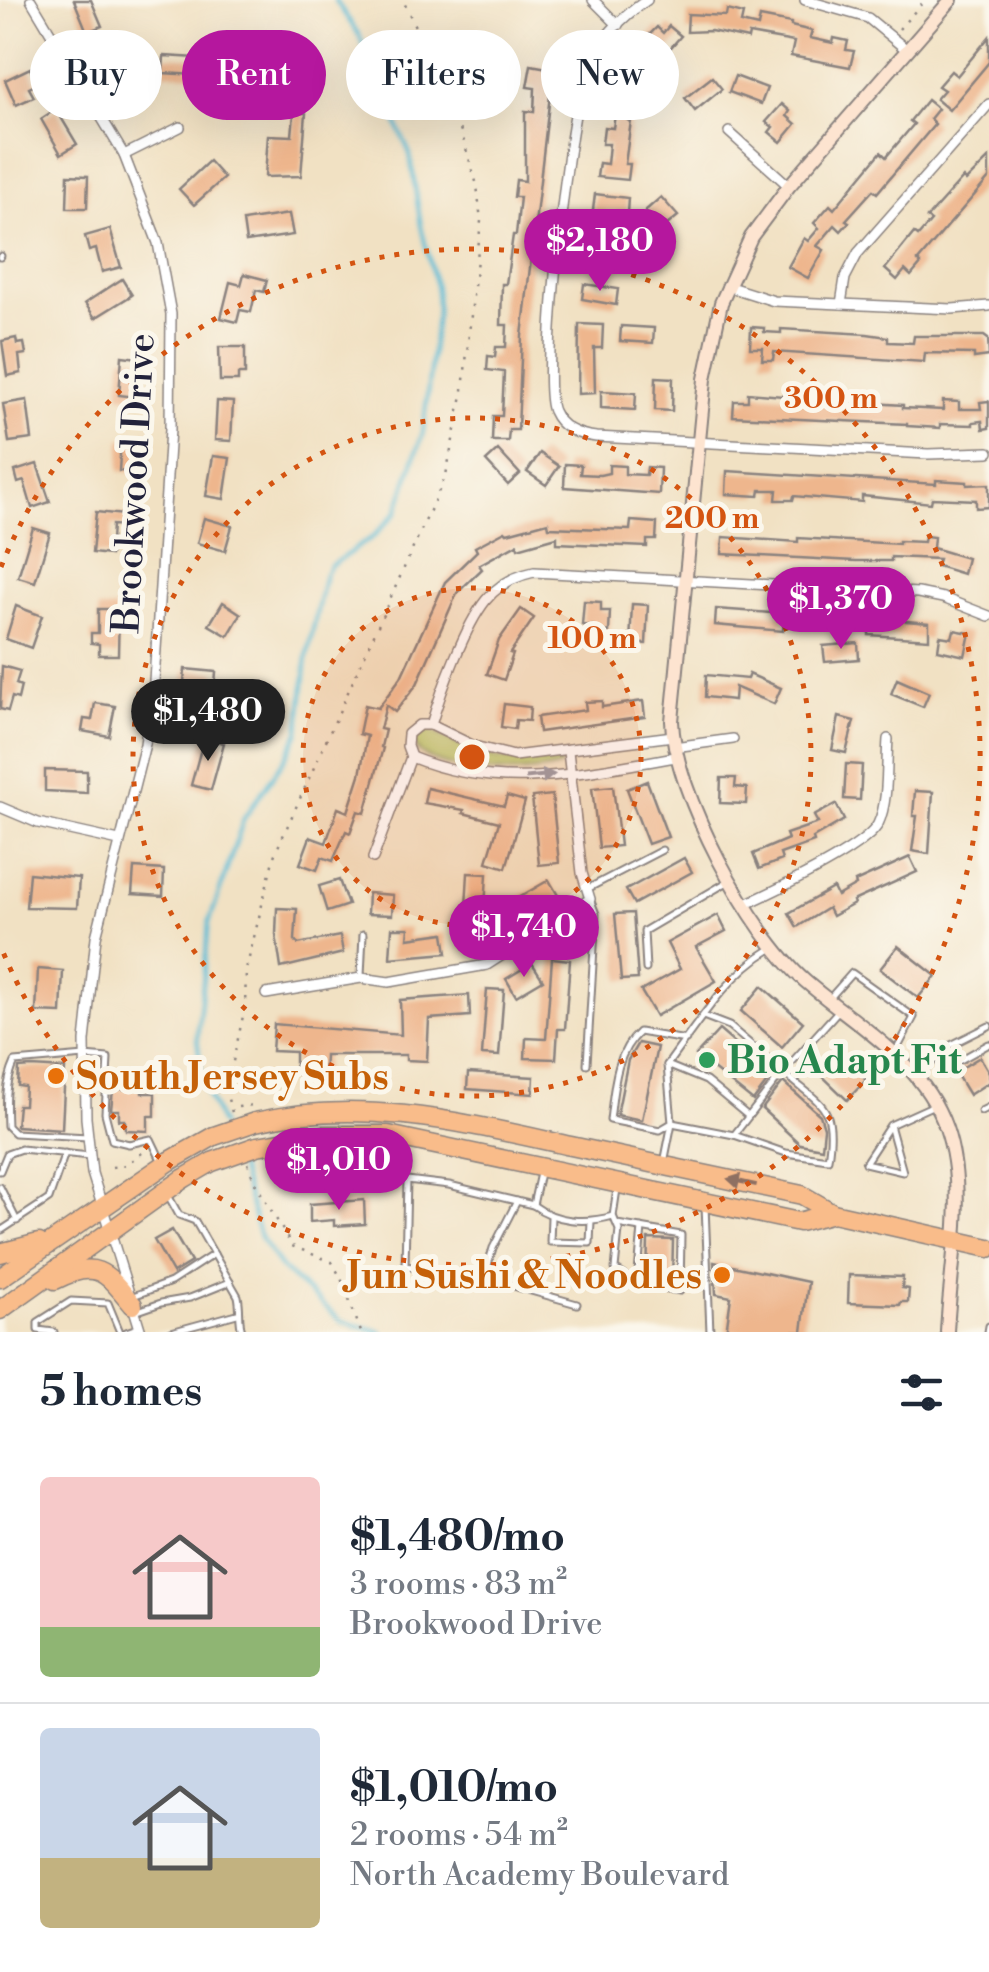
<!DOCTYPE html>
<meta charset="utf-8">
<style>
:root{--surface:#fff;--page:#f2f2f3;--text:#1f2937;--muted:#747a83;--line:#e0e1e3;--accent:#b5179e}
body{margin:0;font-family:"Libre Bodoni",serif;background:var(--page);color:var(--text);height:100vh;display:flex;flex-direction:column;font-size:38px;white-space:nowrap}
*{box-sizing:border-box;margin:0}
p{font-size:32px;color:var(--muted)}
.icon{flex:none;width:55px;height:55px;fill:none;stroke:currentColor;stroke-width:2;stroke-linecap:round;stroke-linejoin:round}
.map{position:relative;height:1332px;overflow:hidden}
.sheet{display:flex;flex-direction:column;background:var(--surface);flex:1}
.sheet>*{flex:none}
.guide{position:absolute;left:30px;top:30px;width:930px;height:90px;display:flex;gap:20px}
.price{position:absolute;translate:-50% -85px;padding:0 22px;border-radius:35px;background:var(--accent);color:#fff;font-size:32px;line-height:65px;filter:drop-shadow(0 2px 5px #0008)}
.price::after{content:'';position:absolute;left:50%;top:60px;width:30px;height:22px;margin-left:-15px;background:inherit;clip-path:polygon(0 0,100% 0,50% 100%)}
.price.current{background:#222;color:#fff}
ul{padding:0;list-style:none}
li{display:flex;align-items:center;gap:30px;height:250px;padding:0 40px}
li+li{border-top:2px solid var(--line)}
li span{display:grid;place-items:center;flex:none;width:280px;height:200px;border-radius:10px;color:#555}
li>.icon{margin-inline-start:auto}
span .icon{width:120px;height:120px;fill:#fffc;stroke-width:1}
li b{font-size:42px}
h2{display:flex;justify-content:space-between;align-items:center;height:120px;padding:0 40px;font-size:42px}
.tag{padding:0 35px;border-radius:45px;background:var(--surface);box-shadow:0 10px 40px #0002;font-size:35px;line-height:90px}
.tag.current{background:var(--accent);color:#fff}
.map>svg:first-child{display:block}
.green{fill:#b5c86c;stroke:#6c7554;stroke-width:2.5}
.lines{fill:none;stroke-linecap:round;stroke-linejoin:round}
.stream{stroke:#56bbd5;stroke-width:4}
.building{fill:#eeb68d}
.lane-casing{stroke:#8a827f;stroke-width:9}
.street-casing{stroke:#8a827f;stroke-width:12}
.secondary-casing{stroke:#8a827f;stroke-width:16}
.highway-casing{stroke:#8a827f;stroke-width:21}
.path{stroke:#8a827f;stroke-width:2.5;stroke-dasharray:2.5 8;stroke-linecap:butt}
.lane{stroke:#fff;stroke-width:5}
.street{stroke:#fff;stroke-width:9}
.secondary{stroke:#fde4d0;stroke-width:12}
.highway{stroke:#f9bc8a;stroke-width:18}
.highway-bridge-casing{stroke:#8a827f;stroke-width:21;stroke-linecap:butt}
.highway-bridge{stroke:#f9bc8a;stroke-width:18}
.oneway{fill:#9c9ca7}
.oneway2{fill:#8e6f62}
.ring{fill:none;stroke:#d45411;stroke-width:5;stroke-dasharray:5 10}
.leisure-dot{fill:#2e9e5b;stroke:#fbf7ec;stroke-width:4}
.food-dot{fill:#e8710a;stroke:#fbf7ec;stroke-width:4}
.labels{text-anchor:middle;stroke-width:10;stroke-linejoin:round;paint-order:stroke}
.street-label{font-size:38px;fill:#22223b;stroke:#fbf7ec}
.leisure-label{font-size:38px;font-weight:bold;fill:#27864d;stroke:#fbf7ec;text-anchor:start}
.food-label{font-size:38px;font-weight:bold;fill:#c56008;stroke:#fbf7ec;text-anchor:start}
.centre{fill:#d45411;stroke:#fbf7ec;stroke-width:5}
.ring-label{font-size:30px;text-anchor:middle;font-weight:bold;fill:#d45411;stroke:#fbf7ec;stroke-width:10;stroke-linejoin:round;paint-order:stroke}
</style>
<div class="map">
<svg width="989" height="1332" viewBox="0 0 989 1332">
<rect width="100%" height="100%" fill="#fbf7ec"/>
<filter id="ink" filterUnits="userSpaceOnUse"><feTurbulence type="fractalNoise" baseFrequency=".01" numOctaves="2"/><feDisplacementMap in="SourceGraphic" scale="20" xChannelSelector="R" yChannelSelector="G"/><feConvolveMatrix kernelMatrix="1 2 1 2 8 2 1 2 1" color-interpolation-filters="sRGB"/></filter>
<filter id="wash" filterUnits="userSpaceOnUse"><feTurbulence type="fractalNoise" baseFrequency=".0048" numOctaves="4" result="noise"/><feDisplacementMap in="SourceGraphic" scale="40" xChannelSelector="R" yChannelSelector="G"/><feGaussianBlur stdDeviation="2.25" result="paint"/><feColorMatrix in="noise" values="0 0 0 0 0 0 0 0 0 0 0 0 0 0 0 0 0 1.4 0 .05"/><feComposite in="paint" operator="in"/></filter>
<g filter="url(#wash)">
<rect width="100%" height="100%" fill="#f1e1c3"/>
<!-- green -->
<path class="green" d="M431 730C477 756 504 765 558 758L562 765C537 779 409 775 413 737L421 731Z"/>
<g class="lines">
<!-- stream -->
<g class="stream">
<polyline points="221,1125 203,1084 197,1038 209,923 244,818 288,754 299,732 307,657 325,574 330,566 373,537 397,512 423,432 437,308 436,287 421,226 410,154 359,35 335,0"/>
<polyline points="237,1161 260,1237 282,1269 341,1321 382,1332"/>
</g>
</g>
<g id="blocks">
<!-- building -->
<g class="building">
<polygon points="74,0 91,0 102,26 87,32"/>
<polygon points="727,10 743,14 741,23 758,27 760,17 791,23 791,26 812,31 810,38 833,43 834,38 848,41 846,50 854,51 850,67 791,56 794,42 749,34 748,39 711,31 687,32 688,14 726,16"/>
<polygon points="669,26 681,36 659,61 663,65 655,74 651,70 641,81 626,67 637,56 632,52 657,27 663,33"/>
<polygon points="989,37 989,62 949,110 936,99 944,90 938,86 951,71 957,76"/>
<polygon points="123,42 144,85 125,94 105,51"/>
<polygon points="164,56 197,58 196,75 163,73"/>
<polygon points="233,57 253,78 230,99 224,92 228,88 215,74"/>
<polygon points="531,65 553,69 522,336 518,430 509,430 508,441 492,441 493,416 502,416 504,372 487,370 488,356 495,357 496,347 506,347 507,325 501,325 502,284 506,284 513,235 516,235 520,197 514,197 516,180 525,181 525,111 534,112 535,88 527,87"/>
<polygon points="30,68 37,84 29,88 34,97 16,105 5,80"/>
<polygon points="735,76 767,88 761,104 729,92"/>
<polygon points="712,77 722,89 695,111 685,98"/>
<polygon points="614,80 638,86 628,120 631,121 625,164 630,164 628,180 597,177 599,163 607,164 609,144 602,144 604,127 613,128 618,95 611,93"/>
<polygon points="927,100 938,109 930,119 935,124 877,193 873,190 846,220 849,222 841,231 835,225 817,246 824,250 808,278 788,267 804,238 808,241 819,228 814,223 830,205 834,209 881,152 886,157 914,124 910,121"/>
<polygon points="782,104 790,111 787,116 796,124 781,142 769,132 773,127 766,122"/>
<polygon points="56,109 77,144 61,154 41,119"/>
<polygon points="294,113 306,113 301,176 265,177 268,135 292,136"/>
<polygon points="989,158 989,178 918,261 921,264 911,276 905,270 897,280 885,269 914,233 918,236 931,221 927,218 963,178 966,181"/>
<polygon points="209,161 224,178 194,205 179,189"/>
<polygon points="68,175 88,176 87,208 67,208"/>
<polygon points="595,194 628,198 627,213 607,211 606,219 592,218"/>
<polygon points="661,197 678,216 661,230 645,211"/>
<polygon points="289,214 293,235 246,242 243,221"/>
<polygon points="110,229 121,267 102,272 96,249 89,251 85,236"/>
<polygon points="244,274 267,280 264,292 256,290 251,312 240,310 237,322 221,318 230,282 241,285"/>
<polygon points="122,279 132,295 95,318 85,303"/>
<polygon points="584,284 618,289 616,305 582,299"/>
<polygon points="579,324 603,325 602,348 594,348 595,393 578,394"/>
<polygon points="621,326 654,328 653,343 620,341"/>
<polygon points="751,327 764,328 764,332 781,333 781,329 867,334 888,337 888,342 913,343 914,336 984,336 988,339 989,356 974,358 974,354 925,353 924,362 774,352 773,360 762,360 763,348 750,348"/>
<polygon points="16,338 17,344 24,343 26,354 19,355 21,373 7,376 2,341"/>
<polygon points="219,347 245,347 245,374 238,374 238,381 220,381"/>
<polygon points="122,356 139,358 136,397 119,395"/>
<polygon points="656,377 673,378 672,411 655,410"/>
<polygon points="601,391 636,393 635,410 601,408"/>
<polygon points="819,392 834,392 833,404 855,404 855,400 872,400 872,403 903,405 903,408 943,410 943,401 959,402 959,409 981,409 980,402 989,401 989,428 983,429 982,421 973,422 973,425 940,424 940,428 907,426 907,424 733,416 734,401 748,401 748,393 818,399"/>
<polygon points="27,400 32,439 9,442 3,404"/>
<polygon points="217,401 233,402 231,441 215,440"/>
<polygon points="121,439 139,440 137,472 119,471"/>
<polygon points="498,450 520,474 508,485 486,461"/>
<polygon points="540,453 559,466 546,485 527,472"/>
<polygon points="213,456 230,458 224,499 206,496"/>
<polygon points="37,464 50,502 32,508 24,481 18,483 15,471"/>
<polygon points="565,464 581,465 580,474 600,475 609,473 609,465 625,466 625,474 646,475 647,467 660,468 659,494 564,487"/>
<polygon points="727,471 936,484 936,480 967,482 967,485 989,484 989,507 976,508 976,500 932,498 931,503 862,496 862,502 794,496 793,500 776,500 777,490 760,490 759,496 726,494"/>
<polygon points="96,512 125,515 124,526 112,525 110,555 92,553"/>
<polygon points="204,518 232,526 225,551 197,543"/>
<polygon points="631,521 657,523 656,540 647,540 647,547 625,546 557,543 557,537 518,548 517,544 479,565 482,569 457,593 417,684 395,712 386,705 380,729 385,730 381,747 383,748 365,813 358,811 350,833 346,831 333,861 322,857 317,870 300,864 310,837 326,843 338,808 348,812 360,775 367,736 359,734 365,705 378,708 401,677 445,582 477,551 475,547 505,531 507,533 548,522 549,527 630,530"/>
<polygon points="33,528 50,533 35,582 18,577"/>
<polygon points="925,536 934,537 933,548 967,558 963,574 937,566 939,559 891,557 891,561 856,561 722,554 723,537 798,542 798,538 899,544 899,541 924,542"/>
<polygon points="584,601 601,602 601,611 610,611 609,632 593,631 593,626 582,625"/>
<polygon points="223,602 241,614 228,636 209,625"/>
<polygon points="632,604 648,605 646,644 630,643"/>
<polygon points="16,606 42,616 31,648 6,639"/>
<polygon points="98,609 119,609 118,655 99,655 99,644 91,643 91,633 98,633"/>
<polygon points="521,609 534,618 510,653 513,654 504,680 487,674 499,640"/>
<polygon points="716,609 784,614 783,631 715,625"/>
<polygon points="870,618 929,623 929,639 869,635"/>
<polygon points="954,630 970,633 965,656 938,650 940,636 952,638"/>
<polygon points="858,643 859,659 825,662 823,646"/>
<polygon points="2,666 20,671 16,684 21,686 18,699 12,697 8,711 0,709"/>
<polygon points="185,669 216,672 215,684 208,683 205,711 182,709"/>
<polygon points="749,674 781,688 774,704 735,687 734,700 705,697 706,675 747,679"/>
<polygon points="897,679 929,693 923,707 891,694"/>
<polygon points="602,701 602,707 643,701 645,717 539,732 537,717 586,710 585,702"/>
<polygon points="95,703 115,706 109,736 82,731 84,719 92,720"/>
<polygon points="504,704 530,707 529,721 516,720 515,729 501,727"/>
<polygon points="839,717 854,721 846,753 832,750"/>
<polygon points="204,738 224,743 211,790 191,785"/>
<polygon points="846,764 862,765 860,800 844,799"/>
<polygon points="45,770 87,771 87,793 45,791"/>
<polygon points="721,778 736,778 735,787 747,788 746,804 720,803"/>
<polygon points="647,781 668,837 648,844 627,789"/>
<polygon points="613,786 620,846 599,848 592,788"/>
<polygon points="427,788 504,806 507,796 525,801 506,868 487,862 499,822 463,813 464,810 424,803"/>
<polygon points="915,791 933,792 929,854 912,851 917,816 913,816"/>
<polygon points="552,795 559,863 539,865 532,797"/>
<polygon points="836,804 844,820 813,838 814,842 780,854 782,860 759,869 753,854 788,839 786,834 818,823 814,816"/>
<polygon points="910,857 917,872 853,901 854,904 832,916 828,908 797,927 789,913 833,888 837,896 856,885 855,882"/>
<polygon points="684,858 692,872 634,904 626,890"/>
<polygon points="134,868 164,870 163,896 132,894"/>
<polygon points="29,873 79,878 77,908 26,907"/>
<polygon points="468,873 487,874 483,941 464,940"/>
<polygon points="339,880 348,905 327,912 319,886"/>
<polygon points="549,880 559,897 500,931 490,914"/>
<polygon points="368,893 393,895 392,915 367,914"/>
<polygon points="277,908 297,909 295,940 298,944 340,936 343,953 281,968 276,935"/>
<polygon points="633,913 638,979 621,980 615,914"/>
<polygon points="718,915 726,931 696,947 716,981 656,1016 641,991 680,969 667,943"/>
<polygon points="392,928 409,928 408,938 444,933 447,953 390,958"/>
<polygon points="898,946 936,976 918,998 880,969"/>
<polygon points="552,958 570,960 565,1029 558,1029 556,1059 525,1058 526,1038 546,1039"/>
<polygon points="532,963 543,980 516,996 506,979"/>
<polygon points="38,969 63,971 61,1013 36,1012"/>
<polygon points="762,986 803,1022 782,1047 741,1011"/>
<polygon points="487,989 504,990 499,1056 482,1055"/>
<polygon points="469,995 470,1016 429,1019 427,1061 406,1060 406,1055 325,1055 324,1075 295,1074 295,1052 272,1051 274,1024 401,1035 400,1000"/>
<polygon points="719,1030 772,1076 753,1101 696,1055"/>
<polygon points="638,1043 657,1047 642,1120 617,1115 628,1060"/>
<polygon points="834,1048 866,1080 847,1100 814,1068"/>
<polygon points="980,1057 989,1072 989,1082 969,1095 955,1072"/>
<polygon points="32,1067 65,1069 62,1129 16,1126 18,1105 24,1105 25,1087 18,1086 19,1068"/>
<polygon points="468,1073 534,1077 533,1094 467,1089"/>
<polygon points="783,1082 820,1115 824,1128 822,1148 800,1144 762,1109"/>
<polygon points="113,1089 142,1089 142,1093 155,1093 155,1116 148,1116 148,1131 126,1130 125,1120 119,1120 119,1110 111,1110"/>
<polygon points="364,1200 365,1224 334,1226 334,1220 310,1222 310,1204"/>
<polygon points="172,1230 191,1262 173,1273 154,1240"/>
<polygon points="648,1239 673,1240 672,1282 647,1279"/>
<polygon points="714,1262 808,1282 802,1332 726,1332 731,1297 716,1294"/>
<polygon points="849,1275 903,1277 902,1288 909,1289 908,1302 901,1302 900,1305 848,1303"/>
</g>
</g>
</g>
<g filter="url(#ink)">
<use href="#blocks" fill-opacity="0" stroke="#8a827f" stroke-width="2.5"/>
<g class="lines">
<defs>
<g id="lane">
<polyline points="0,257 1,256"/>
<polyline points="587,889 662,850"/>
<polyline points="646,969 644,931 729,881"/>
<polyline points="361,976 363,934"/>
<polyline points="829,999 852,973 914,1017 896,1051"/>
<polyline points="703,1016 729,1026 783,1072 734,1135"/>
<path d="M686 1040 639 1032C615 1053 614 1090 610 1120L660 1130 672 1123 667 1065C697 1024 727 975 771 949"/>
<polyline points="587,1064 596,914 590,899"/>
<polyline points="953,1064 989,1044"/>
<polyline points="667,1065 706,1081 748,1116"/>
<polyline points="920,1076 945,1048 989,1026"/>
<polyline points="981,1111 989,1107"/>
<polyline points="890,1125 903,1172 865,1163 890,1125 932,1106"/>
<path d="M88 1137 14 1133 7 1126C6 1103 5 1084 15 1062L85 1056 108 1058 105 1113 112 1140 129 1144 151 1139 162 1162"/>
<path d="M664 1163 672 1123 734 1135 786 1153 828 1159C837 1104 821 1106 783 1072L838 1011"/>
<polyline points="0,1171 7,1154 21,1149 90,1156"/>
<polyline points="540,1173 533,1205 449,1185 407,1180 405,1266 478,1276 577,1304"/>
<polyline points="0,1187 17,1221"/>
<path d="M169 1197 179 1215 195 1221 238 1296C241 1309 238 1319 242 1332"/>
<path d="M533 1205C556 1222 585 1224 613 1216L619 1230 615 1269 637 1284 680 1291 681 1235 617 1224"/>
<polyline points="705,1205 710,1332"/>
<polyline points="613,1216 617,1189"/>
<polyline points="551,1217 550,1242 590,1243 591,1221"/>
<polyline points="2,1230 49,1199 65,1153"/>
<polyline points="484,1278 493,1248 517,1201"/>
<polyline points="637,1284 642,1228"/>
<polyline points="133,1296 171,1282 214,1254"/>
<polyline points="135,1312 161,1303 190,1298 230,1282"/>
<polyline points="54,1332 38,1330 38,1322 71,1301 108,1303 120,1332"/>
<polyline points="126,1332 140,1327"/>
<polyline points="171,1332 237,1314"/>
<polyline points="988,1332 989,1326"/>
</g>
<g id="street">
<polyline points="31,0 124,155 158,243 171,314 170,429 154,681 145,744 96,937 85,1041 86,1118 92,1173 141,1332"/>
<polyline points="593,0 618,25"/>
<path d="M647 0C623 16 597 42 586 68 570 103 539 382 553 411 561 429 578 435 596 437L928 454 989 452"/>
<polyline points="805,0 868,18 907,50"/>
<polyline points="729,132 789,186"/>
<polyline points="124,155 180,127"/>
<polyline points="558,255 611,260 624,252"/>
<polyline points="727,286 774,301 952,309 989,306"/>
<polyline points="841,304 845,278 858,253 989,104"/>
<polyline points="831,607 832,588"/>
<path d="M431 725C441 691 465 626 486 600 498 585 515 576 534 572L918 593 943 598 989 616"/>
<polyline points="431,725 474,746 514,756 673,736"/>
<polyline points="674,747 733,739"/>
<path d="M411 757C502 794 583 772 676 757"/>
<polyline points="0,807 38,823 119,841"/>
<polyline points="373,858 411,757 407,746 408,734 419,725 431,725"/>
<path d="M746 904C774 891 866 848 878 824 889 801 886 764 888 739"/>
<polyline points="266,994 361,978 389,982 487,965 590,899 582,873 568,751"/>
</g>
<path id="secondary" d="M947 1332C950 1266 968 1192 946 1128 922 1060 856 1025 805 981 751 934 674 793 672 721L705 379 721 303 751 237 789 186 951 0"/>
<g id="highway">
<path d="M255 1122C363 1097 465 1123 571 1146 648 1162 725 1179 802 1195L833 1213 989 1248"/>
<polyline points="257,1146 322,1135 388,1135 799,1222 833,1213"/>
<polyline points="0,1253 39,1243"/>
<polyline points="0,1278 170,1161"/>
<path d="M55 1280C97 1259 105 1271 133 1305"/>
<polyline points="0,1310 183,1179"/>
</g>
</defs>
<!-- lane casing -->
<use href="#lane" class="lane-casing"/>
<!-- street casing -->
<use href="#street" class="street-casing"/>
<!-- secondary casing -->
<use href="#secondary" class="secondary-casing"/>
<!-- highway casing -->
<use href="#highway" class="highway-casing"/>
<!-- path -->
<g class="path">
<polyline points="899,29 925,0"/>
<polyline points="238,1107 253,1105"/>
<polyline points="232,1112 226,1093 245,1007 246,970 274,856 446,475 463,390 481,221 477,185 458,122 403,0"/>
<polyline points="248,1163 254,1181 292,1246 332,1262 341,1278 361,1332"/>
<polyline points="112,1167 125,1165 148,1149"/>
</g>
<!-- lane -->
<use href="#lane" class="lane"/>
<!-- street -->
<use href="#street" class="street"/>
<!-- secondary -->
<use href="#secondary" class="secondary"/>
<!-- highway -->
<use href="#highway" class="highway"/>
<defs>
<g id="highway-bridge">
<polyline points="170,1161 214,1136 255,1122"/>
<polyline points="183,1179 212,1162 257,1146"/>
</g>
</defs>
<!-- highway-bridge casing -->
<use href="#highway-bridge" class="highway-bridge-casing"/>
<!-- highway-bridge -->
<use href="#highway-bridge" class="highway-bridge"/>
</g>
<!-- one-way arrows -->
<defs><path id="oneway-solid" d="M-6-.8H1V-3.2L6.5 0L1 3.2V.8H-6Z" transform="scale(2.5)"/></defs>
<use class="oneway" href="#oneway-solid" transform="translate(540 776) rotate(-6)"/>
<use class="oneway2" href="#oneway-solid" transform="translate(742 1182) rotate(-168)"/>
</g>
<!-- distance rings -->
<circle cx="472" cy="757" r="169" fill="#d45411" fill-opacity=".12"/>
<g class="ring">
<circle cx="472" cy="757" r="169"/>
<circle cx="472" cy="757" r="339"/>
<path d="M1 567A508 508 0 1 1 1 947"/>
</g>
<!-- markers -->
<circle class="leisure-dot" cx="707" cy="1060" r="10"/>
<g class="food-dot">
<circle cx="56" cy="1076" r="10"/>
<circle cx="722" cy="1275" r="10"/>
</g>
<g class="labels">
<!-- street labels -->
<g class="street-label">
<text transform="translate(133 483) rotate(-87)" y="13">Brookwood Drive</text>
</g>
<!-- leisure labels -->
<g class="leisure-label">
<text x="727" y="1073">Bio Adapt Fit</text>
</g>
<!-- food labels -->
<g class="food-label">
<text x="76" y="1089">South Jersey Subs</text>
<text x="702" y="1288" text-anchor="end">Jun Sushi &amp; Noodles</text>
</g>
</g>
<circle cx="472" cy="757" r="15" class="centre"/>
<g class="ring-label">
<text x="831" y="408">300 m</text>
<text x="712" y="528">200 m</text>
<text x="592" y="648">100 m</text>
</g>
</svg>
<b class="price" style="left:600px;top:294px">$2,180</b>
<b class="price" style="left:841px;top:652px">$1,370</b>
<b class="price current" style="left:208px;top:764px">$1,480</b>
<b class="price" style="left:524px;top:980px">$1,740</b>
<b class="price" style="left:339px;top:1213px">$1,010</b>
<div class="guide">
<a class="tag">Buy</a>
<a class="tag current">Rent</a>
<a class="tag">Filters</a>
<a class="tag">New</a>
</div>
</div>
<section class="sheet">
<h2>5 homes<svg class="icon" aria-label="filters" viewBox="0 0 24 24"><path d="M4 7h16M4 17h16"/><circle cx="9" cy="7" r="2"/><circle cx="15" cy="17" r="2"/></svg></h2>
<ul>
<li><span style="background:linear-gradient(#f6c9c9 75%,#8fb573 0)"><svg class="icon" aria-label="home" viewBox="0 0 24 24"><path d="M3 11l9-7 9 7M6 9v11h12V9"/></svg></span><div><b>$1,480/mo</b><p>3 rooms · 83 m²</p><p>Brookwood Drive</p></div></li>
<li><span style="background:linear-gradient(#c9d6e8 65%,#c2b280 0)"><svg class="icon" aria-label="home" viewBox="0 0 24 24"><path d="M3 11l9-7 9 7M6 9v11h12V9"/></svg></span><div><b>$1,010/mo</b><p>2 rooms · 54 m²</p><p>North Academy Boulevard</p></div></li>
</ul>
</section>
